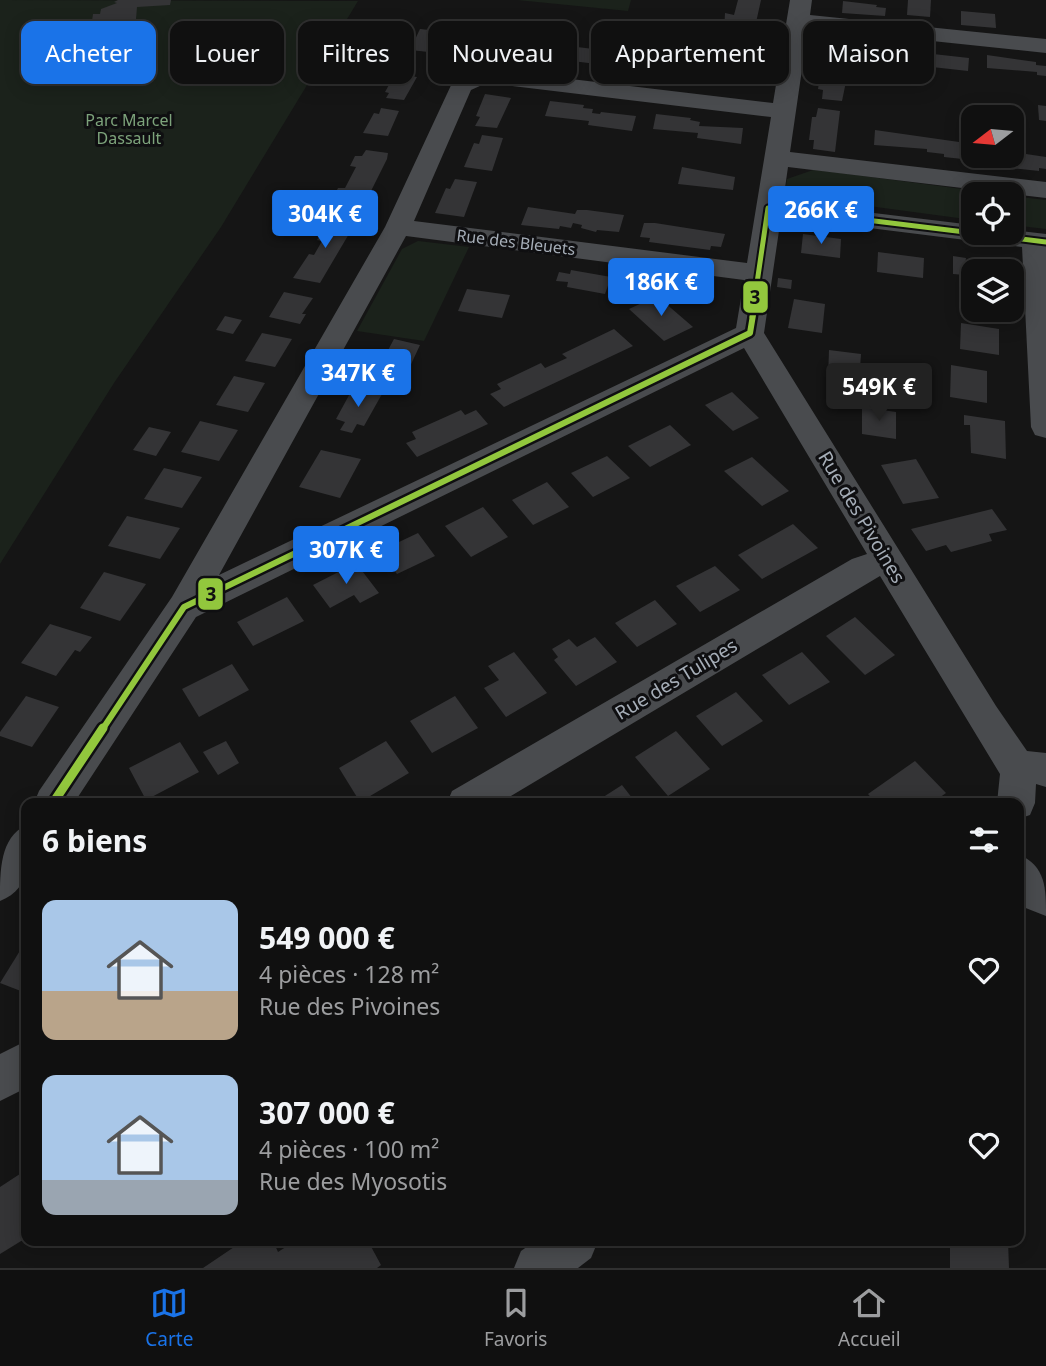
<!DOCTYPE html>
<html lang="fr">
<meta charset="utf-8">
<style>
:root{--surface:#101010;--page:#1e1e1e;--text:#f1f3f6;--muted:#9c9d9f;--line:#303030;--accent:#1a73e8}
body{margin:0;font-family:"Noto Sans",sans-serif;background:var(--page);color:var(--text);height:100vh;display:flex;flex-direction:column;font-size:26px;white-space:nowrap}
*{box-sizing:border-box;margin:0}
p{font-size:23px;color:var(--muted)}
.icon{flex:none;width:38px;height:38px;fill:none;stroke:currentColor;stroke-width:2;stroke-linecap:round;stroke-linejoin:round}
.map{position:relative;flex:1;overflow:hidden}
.sheet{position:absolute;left:21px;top:798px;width:1003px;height:448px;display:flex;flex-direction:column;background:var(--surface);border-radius:14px;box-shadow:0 4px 18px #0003,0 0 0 2px var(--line)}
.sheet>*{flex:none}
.hud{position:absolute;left:21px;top:21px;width:1004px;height:63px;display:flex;gap:14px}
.needle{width:46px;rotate:254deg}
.fabs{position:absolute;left:961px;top:105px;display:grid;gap:14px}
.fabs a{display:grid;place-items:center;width:63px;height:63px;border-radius:14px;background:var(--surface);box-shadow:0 4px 18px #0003,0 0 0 2px var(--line);font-size:35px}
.price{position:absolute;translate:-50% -60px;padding:0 16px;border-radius:7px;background:var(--accent);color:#fff;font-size:23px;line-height:46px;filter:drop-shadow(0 2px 4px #0008)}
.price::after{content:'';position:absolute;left:50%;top:42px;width:21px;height:16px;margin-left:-10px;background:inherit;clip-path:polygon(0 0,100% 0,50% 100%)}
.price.current{background:#222;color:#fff}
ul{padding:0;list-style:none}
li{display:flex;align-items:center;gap:21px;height:175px;padding:0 21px}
li span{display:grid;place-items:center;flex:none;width:196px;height:140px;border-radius:14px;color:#555}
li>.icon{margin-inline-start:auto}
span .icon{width:84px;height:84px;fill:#fffc;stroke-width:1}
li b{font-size:30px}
h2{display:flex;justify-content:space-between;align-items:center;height:84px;padding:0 21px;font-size:30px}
.tag{padding:0 24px;border-radius:14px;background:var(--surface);box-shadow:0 4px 18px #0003,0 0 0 2px var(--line);font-size:24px;line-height:63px}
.tag.current{background:var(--accent);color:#fff}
.dock{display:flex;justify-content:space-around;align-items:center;height:98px;border-top:2px solid var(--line);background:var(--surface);font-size:19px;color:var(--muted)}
.dock a{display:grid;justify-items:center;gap:4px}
.dock .current{color:var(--accent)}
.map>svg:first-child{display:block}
.green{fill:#1b221b}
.building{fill:#343436}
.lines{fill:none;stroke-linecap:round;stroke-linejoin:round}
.street{fill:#494b4e;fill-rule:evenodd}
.bus-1-far2-casing{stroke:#0f0f11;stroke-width:9}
.bus-1-far1-casing{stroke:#0f0f11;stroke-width:11}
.bus-1-casing{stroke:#0f0f11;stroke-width:14}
.bus-1-far2{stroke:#92c73d;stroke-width:5}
.bus-1-far1{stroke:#92c73d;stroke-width:6}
.bus-1{stroke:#92c73d;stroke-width:9}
.labels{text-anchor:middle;stroke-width:6;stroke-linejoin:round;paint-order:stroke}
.far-park-label{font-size:16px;fill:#7da37b;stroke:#0f0f11}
.far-street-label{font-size:16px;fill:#a5adb7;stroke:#0f0f11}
.street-label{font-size:19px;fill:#a5adb7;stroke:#0f0f11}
.line-badge{stroke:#0f0f11;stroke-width:2.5}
.pale-badge-label{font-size:19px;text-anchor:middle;font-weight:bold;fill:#111}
</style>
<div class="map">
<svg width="1046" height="1268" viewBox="0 0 1046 1268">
<rect width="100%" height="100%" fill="#151515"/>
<!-- green -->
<g class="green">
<polygon points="0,0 358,1 221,227 114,383 0,564"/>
<polygon points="517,0 631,0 628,11"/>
<polygon points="813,170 833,172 1000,194 973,194 973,220 794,196 786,186 787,179"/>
<polygon points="1012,196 1046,200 1046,229 1012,225"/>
<polygon points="418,241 469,247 424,341 357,331 402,249"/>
</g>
<!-- building -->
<g class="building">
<polygon points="118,0 171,0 170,5 137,7 134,44 96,47 97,43 89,43 93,14 100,14 101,9 117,3 114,2"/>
<polygon points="738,0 761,0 753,36 724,32 725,13 734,15"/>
<polygon points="908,0 931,0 930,17 907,15"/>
<polygon points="843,1 877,5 876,7 886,8 885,16 842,13"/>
<polygon points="961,11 995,14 996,28 961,25"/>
<polygon points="420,29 449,32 438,53 410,50"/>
<polygon points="825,38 879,46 878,56 824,51"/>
<polygon points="475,42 507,46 501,60 468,56"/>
<polygon points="525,43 558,47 554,59 521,56"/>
<polygon points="577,47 610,51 605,65 572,61"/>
<polygon points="906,51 969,58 968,71 896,63 896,52 905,53"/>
<polygon points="379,54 395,56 390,65 374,63"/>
<polygon points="987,55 1036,62 1036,65 1046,66 1046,76 1037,75 1037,72 987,68"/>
<polygon points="626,59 659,63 655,75 621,72"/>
<polygon points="697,60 734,65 734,70 746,71 743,85 681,77 683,68 692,69"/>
<polygon points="358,62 374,63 369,72 354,69"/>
<polygon points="821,69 848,72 842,101 822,99 823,90 818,89"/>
<polygon points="395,74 417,77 404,100 386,98 389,93 385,92"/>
<polygon points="485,94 511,98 497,128 475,126 480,117 476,116"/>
<polygon points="550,101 584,105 583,108 593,109 592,113 600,114 601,112 636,116 632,131 588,125 589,121 545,116"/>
<polygon points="1038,105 1046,106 1046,121 1039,120"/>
<polygon points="381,108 399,111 388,136 363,133 374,113 379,114"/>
<polygon points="818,108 840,111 835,152 813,149 814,140 809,140 812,117 816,117"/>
<polygon points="656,114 691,118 690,120 700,122 699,126 743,128 741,144 697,138 698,133 653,129"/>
<polygon points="875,130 973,144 973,156 981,156 981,161 944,157 944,154 927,152 927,149 874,145"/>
<polygon points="482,135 503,138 492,171 464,167 474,143 479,144"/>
<polygon points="366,150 388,153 387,159 362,209 342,206 343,203 338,203 340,199 333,198 338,188 345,188 356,167 350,166 355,156 362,156"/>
<polygon points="1012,152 1046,157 1046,169 1039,168 1039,171 1002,167 1001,156 1012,156"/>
<polygon points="682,167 735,177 733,190 678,184"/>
<polygon points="455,179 477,182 464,217 435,213 446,188 450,189"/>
<polygon points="528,207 575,214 577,210 587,210 624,215 619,232 597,230 596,232 581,228 582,225 573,223 571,228 560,226 559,229 521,225"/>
<polygon points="331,217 356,222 320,283 293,278 309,254 314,255 322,241 317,240"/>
<polygon points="644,223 655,223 725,234 721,247 711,246 710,250 649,242 650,238 640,237"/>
<polygon points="803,234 841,239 840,258 801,253"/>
<polygon points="878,252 924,258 923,278 877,272"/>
<polygon points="953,256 966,258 965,265 1004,271 973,271 973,297 965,296 965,275 953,274"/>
<polygon points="571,270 611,277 605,294 567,287 568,282 556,281 559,272 570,274"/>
<polygon points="778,278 792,280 791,289 777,287"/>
<polygon points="467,289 510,295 502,318 458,311"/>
<polygon points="284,292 313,298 302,314 306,314 300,324 269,317"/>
<polygon points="657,296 693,327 664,341 629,309"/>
<polygon points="794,299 825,304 822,333 788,328"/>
<polygon points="225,316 242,320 233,334 216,330"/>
<polygon points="961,323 999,329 999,355 960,349"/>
<polygon points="614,329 633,346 504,407 490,394 501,389 497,384 541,363 545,368 567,358 562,354"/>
<polygon points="262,333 292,339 275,367 245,361"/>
<polygon points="394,339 420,345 406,375 397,373 393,381 382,379 386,371 378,369"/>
<polygon points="829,350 861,354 859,383 828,379"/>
<polygon points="951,365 987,371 987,403 950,397"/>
<polygon points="234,376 265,383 248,412 216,405"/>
<polygon points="353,388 382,394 364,426 357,424 352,433 340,430 345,422 336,419"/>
<polygon points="732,392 759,418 733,431 705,405"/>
<polygon points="862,407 896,412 896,439 862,434"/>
<polygon points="461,410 465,415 476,410 488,424 417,457 406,443 416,439 412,432"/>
<polygon points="964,415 1005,421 1006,459 971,453 970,425 964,425"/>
<polygon points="200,421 238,430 219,461 181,452"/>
<polygon points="670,425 691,445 650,467 628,446"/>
<polygon points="149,427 171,432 156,456 133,450"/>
<polygon points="321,450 361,459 340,498 299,487"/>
<polygon points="607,456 630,478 593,497 571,473"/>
<polygon points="752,457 789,491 762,506 724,471"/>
<polygon points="916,459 939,498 903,504 881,465"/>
<polygon points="164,468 202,477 182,508 144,499"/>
<polygon points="547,482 569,507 533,525 512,500"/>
<polygon points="483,507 508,537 471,557 445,526"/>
<polygon points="992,509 1007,530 989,534 992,541 951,552 946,545 926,551 911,529"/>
<polygon points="127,516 180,528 160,559 108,546"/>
<polygon points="793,524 818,548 762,579 738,555"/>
<polygon points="418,533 435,556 397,574 380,551"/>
<polygon points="356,563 379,593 360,603 354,595 330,608 313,585"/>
<polygon points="715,566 740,590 700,612 676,586"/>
<polygon points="104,572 146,584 120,621 80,608"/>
<polygon points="287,597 304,621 253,646 237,622"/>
<polygon points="655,600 677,624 637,647 615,623"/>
<polygon points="855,617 895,655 865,675 826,636"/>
<polygon points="50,624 92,637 80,652 75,650 56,676 21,663"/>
<polygon points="595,637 617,662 576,686 554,660 558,657 552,649 569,639 577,647"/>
<polygon points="514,652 547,693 506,717 484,688 499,680 488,666"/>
<polygon points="802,652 830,682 789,705 762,675"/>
<polygon points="232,664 249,690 199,717 182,689"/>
<polygon points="736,692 763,721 722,746 696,716"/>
<polygon points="26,696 59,707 32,747 0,736 0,732"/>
<polygon points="455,696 478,728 432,753 410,721"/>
<polygon points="676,731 710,769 668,796 635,757"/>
<polygon points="226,741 239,763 218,775 203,752"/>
<polygon points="386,741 409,773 360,802 339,768"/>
<polygon points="180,742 199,772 146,800 129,768"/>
<polygon points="915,761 946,793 932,803 876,803 868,794"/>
<polygon points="622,785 636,803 594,803"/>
<polygon points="26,941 26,993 0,983"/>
<polygon points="1018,1002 1021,1003 1022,1059 1018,1058"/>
<polygon points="1018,1100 1021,1100 1023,1170 1018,1169"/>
<polygon points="26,1170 26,1238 0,1254 0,1187"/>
<polygon points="243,1241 273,1241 278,1252 295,1241 368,1241 381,1265 377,1268 203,1268"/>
<polygon points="950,1241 1008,1241 1009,1268 950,1268"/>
</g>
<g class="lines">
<!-- street -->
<g class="street">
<path d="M790 0H812L810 15 1046 39V53L808 28 790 152 1046 182V198L788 167 783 202 973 225V233H1012V230L1046 234V438L1035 435 1031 427 1022 247 781 217 764 333 996 706 1027 751 1046 753V787L1036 784 1035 803 1030 815 1018 819V803H997L1000 774 880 576 499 803H447L452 791 852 559 867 554 744 348 196 617 74 803H34L39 791 172 597 385 227 453 81 470 73 495 70 773 103ZM495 84 771 117 747 263 414 221 471 90 482 85ZM406 236 744 280 736 328 219 575Z"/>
<path d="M26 825C27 856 34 888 0 901 0 870 0 838 26 825Z"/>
<path d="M1018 854C1046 866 1046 888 1046 916L1018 905Z"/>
<polygon points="26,1041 26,1088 0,1101 0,1054"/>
<polygon points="535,1241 598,1241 591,1258 578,1268 514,1268 521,1251"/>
</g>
<defs>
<polyline id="bus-1-far2" points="752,317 768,208 1046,242"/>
<polyline id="bus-1-far1" points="102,730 184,607 750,333 753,315"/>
<polyline id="bus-1" points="53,803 103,728"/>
</defs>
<!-- bus-1-far2 casing -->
<use href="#bus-1-far2" class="bus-1-far2-casing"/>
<!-- bus-1-far1 casing -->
<use href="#bus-1-far1" class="bus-1-far1-casing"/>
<!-- bus-1 casing -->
<use href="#bus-1" class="bus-1-casing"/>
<!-- bus-1-far2 -->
<use href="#bus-1-far2" class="bus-1-far2"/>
<!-- bus-1-far1 -->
<use href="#bus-1-far1" class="bus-1-far1"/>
<!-- bus-1 -->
<use href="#bus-1" class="bus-1"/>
</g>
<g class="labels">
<!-- far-park labels -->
<g class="far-park-label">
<text x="129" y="126">Parc Marcel<tspan x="129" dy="18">Dassault</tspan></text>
</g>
<!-- far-street labels -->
<g class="far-street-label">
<text transform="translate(516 242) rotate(7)" y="6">Rue des Bleuets</text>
</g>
<!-- street labels -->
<g class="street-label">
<text transform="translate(862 517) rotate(59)" y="7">Rue des Pivoines</text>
<text transform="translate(676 679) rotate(-31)" y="7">Rue des Tulipes</text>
</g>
</g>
<g class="line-badge">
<rect x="742" y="280" width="27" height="34" rx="7" fill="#92c73d"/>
<rect x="197" y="577" width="27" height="34" rx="7" fill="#92c73d"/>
</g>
<g class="pale-badge-label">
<text x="755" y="304">3</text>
<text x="211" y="601">3</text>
</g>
</svg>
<div class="fabs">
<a><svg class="needle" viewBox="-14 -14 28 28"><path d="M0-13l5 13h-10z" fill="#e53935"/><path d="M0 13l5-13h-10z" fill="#9c9d9f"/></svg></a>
<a><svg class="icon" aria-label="locate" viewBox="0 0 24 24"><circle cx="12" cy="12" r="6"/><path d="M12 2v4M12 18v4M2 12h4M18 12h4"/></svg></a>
<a><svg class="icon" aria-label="layers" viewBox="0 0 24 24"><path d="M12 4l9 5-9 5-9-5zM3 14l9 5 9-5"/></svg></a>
</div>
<b class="price" style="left:821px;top:246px">266K €</b>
<b class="price" style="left:325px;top:250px">304K €</b>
<b class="price" style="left:661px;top:318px">186K €</b>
<b class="price" style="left:358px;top:409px">347K €</b>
<b class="price current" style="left:879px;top:423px">549K €</b>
<b class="price" style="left:346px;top:586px">307K €</b>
<div class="hud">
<a class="tag current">Acheter</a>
<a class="tag">Louer</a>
<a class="tag">Filtres</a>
<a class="tag">Nouveau</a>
<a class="tag">Appartement</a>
<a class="tag">Maison</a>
</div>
<section class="sheet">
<h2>6 biens<svg class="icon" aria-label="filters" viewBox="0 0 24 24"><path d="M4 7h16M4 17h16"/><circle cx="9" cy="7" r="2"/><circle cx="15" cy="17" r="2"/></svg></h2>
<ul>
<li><span style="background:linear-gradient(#a9c7e8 65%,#b9a48a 0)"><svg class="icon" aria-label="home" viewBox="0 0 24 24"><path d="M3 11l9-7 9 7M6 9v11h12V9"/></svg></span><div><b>549 000 €</b><p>4 pièces · 128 m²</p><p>Rue des Pivoines</p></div><svg class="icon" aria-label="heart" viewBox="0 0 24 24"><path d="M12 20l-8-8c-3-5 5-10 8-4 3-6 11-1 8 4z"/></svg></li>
<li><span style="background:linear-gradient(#a9c7e8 75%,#9aa5b1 0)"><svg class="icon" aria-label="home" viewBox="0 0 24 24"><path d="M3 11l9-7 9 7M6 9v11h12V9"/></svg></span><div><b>307 000 €</b><p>4 pièces · 100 m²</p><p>Rue des Myosotis</p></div><svg class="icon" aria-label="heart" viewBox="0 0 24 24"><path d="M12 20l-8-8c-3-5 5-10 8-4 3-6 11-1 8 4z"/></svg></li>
</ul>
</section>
</div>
<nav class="dock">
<a class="current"><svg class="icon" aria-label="map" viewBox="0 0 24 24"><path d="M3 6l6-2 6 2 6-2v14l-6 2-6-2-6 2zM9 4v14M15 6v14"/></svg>Carte</a>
<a><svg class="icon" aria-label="saved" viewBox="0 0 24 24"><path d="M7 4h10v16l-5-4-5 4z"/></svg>Favoris</a>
<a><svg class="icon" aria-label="home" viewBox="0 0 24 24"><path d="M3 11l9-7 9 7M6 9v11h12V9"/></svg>Accueil</a>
</nav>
